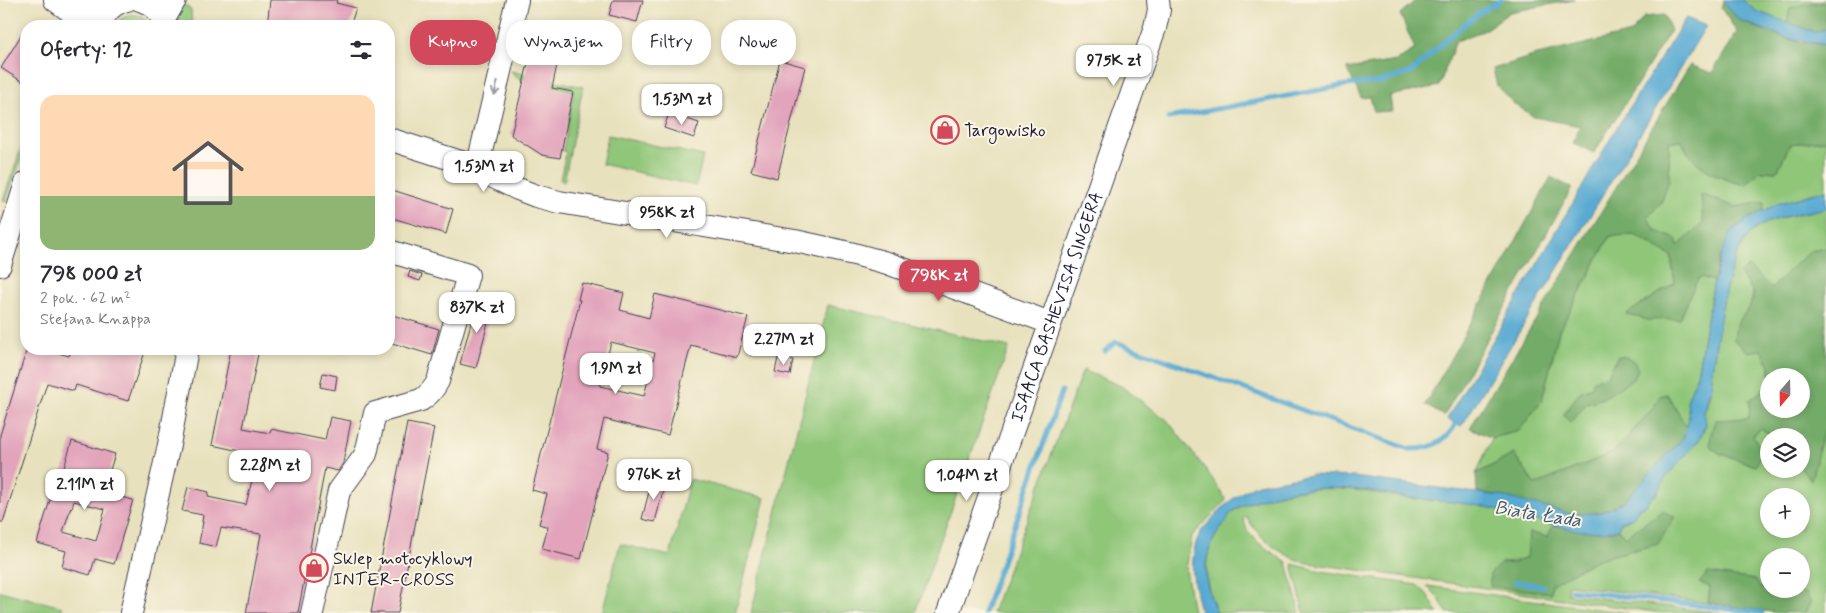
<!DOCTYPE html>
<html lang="pl">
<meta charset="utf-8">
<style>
:root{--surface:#fff;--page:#f2f2f3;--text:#2b2b33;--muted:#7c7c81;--line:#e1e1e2;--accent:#d1495b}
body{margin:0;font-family:Mynerve,sans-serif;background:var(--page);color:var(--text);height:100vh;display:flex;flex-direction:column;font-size:19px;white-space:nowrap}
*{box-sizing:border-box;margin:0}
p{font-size:16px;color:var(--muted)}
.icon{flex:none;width:28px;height:28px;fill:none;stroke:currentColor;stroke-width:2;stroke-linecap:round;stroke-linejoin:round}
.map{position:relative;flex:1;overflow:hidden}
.sheet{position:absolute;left:20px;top:20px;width:375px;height:335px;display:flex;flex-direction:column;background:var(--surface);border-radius:20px;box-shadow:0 2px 8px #0003}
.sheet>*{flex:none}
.top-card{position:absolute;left:410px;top:20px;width:475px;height:45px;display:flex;gap:10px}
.needle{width:32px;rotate:200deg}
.fabs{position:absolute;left:1760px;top:368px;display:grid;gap:10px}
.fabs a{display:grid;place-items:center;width:50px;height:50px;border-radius:50%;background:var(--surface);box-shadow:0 2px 8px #0003;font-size:25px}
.price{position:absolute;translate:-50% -42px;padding:0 11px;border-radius:10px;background:#fff;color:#222;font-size:16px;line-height:32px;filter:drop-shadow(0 1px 2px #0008)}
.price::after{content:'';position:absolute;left:50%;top:30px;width:15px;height:11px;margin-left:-8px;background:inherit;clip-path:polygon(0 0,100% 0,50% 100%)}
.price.active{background:var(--accent);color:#fff}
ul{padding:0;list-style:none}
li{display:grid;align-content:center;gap:10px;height:265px;padding:0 20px}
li+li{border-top:1px solid var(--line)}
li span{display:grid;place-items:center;height:155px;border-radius:15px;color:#555}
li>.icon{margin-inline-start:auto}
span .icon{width:90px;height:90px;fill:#fffc;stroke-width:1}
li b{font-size:21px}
h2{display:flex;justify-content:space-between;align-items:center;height:60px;padding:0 20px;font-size:21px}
.pill{padding:0 18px;border-radius:20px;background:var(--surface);box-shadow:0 2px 8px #0003;font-size:18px;line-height:45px}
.pill.active{background:var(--accent);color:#fff}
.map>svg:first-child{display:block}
.green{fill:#8fc678;stroke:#58745a;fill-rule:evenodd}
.forest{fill:#73ab68;stroke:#4a6652}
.water{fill:#58aad3;stroke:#3d6687}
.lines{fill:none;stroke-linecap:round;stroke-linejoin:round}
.stream{stroke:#58aad3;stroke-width:5}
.building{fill:#e2a3bb;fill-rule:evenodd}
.minor-casing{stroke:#403f4e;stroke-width:24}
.minor{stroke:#fff;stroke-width:22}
.oneway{stroke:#9c9ca7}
.labels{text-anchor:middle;stroke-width:4;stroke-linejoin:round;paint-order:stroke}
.poi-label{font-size:18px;fill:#22223b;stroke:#fcf5e5;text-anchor:start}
.street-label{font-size:18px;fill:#22223b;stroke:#fcf5e5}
.water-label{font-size:19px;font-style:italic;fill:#385878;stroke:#fcf5e5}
</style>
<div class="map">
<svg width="1826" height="613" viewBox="0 0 1826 613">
<rect width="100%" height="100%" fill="#fcf5e5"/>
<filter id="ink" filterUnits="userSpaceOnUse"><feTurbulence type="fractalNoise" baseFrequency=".02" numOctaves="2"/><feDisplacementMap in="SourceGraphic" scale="10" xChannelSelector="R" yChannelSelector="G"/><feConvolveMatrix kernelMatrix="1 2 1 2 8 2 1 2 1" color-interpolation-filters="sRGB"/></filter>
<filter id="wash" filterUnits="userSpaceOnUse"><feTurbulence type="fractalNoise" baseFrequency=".0096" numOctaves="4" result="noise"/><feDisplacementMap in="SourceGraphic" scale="20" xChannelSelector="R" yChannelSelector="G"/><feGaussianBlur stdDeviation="1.12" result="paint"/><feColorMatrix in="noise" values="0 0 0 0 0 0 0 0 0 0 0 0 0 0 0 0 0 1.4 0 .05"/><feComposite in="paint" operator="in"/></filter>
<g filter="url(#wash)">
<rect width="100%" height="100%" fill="#e7e1bd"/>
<!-- green -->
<g class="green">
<polygon points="1742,0 1826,0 1826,3 1811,3 1790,8 1787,23 1756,11"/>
<polygon points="181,2 191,10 192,26 176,26 175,22"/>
<polygon points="131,14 142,16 150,26 116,26 120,19"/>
<polygon points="511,71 583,87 564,182 560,180 566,152 563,151 574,91 517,78"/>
<polygon points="26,134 26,145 6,201 3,200"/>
<polygon points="608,135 703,156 696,186 602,164"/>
<polygon points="1682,140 1687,153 1760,171 1777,172 1790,144 1826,140 1826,190 1777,204 1763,212 1764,202 1735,207 1701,194 1703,223 1678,247 1676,239 1656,232 1647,217 1661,203 1669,180 1669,142"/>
<path d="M1826 208V248L1810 251 1788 271 1772 288 1748 268C1755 300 1756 298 1736 325L1761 349 1770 365 1769 385 1750 400 1749 418 1710 446 1719 453 1756 466 1753 435 1761 428 1771 436H1769V469L1801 468 1811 479 1822 436 1826 427V613H1805L1810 601 1784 590 1801 589V556H1769V588L1710 587 1708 603 1568 585 1567 594 1720 613H1661L1302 562C1278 552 1259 539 1246 516L1243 518 1247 530 1260 544 1287 563 1300 613H1217C1205 585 1200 557 1219 531 1223 525 1227 517 1232 512 1241 505 1253 502 1263 498 1317 482 1352 489 1406 498 1423 500 1441 500 1459 502 1491 506 1523 516 1554 525 1542 547 1527 563 1501 563L1490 574 1491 586 1551 584 1598 559 1658 544 1625 537 1618 529 1619 523 1633 517 1640 507 1647 505V502L1656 495 1666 477 1699 440 1706 424 1704 412C1708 405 1713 384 1711 376 1718 337 1724 258 1753 231 1769 217 1806 213 1826 208ZM1769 496H1801V529H1769Z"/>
<path d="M1635 235 1671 256 1675 283 1627 314 1680 319 1695 284 1700 276 1714 281 1697 375 1687 401 1689 417 1687 428 1667 394 1660 396 1652 409 1614 452 1535 485 1514 454 1476 474 1492 438 1519 431 1542 400 1559 331 1610 236ZM1618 356 1603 398 1587 403 1580 392 1592 387 1593 381 1608 375Z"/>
<polygon points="828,305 1009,347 915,613 751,613"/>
<polygon points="1083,370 1121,386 1167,420 1210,475 1226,500 1192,536 1186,569 1193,613 992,613"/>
<polygon points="690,479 765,498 735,613 602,613 620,544 670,556"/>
<polygon points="1292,564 1321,571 1417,585 1427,594 1438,613 1304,613"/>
<polygon points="1427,586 1628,613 1447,613 1438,597"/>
<polygon points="0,591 62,607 61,613 0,613"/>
</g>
<!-- forest -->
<g class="forest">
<polygon points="1416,0 1574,0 1510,12 1483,31 1456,41 1439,86 1390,96 1392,111 1374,112 1370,97 1361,98 1347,69 1396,61 1415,49 1400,14"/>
<path d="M1723 2 1739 20 1758 28 1799 42 1826 45V140L1790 144 1777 172 1760 171 1746 185C1719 179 1693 168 1682 140L1669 142V180L1661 203 1647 217 1656 231 1676 239 1678 246 1703 223 1701 194 1735 207 1764 202 1763 212 1737 226 1719 260 1714 281 1700 277 1695 284 1680 319 1648 320 1626 314 1675 283 1671 256 1635 235 1610 236 1559 331 1542 400 1519 431 1492 438 1470 428 1690 65 1712 73 1737 32 1721 8Z"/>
<polygon points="1811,3 1826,3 1826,29 1814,32 1787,23 1790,8"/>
<polygon points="1664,15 1671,30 1594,153 1573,143 1580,126 1534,117 1513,103 1497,86 1493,69 1533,56 1631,33 1644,17"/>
<polygon points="1551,177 1572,188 1444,416 1425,405"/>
<polygon points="1826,248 1826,427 1822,437 1811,480 1801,468 1801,436 1771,436 1761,428 1753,435 1762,452 1756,466 1719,453 1710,446 1711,434 1715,420 1749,418 1750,400 1769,385 1769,409 1801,409 1801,376 1770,376 1770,365 1761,350 1748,352 1734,340 1736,325 1749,308 1754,295 1740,273 1748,267 1772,288 1788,271 1810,251"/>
<path d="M1618 356C1629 357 1634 359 1638 370L1633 379 1622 386 1603 398 1587 403 1571 423 1563 415 1580 392 1592 387 1593 381 1608 375Z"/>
<path d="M1667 394 1687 428 1684 437 1645 480C1635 488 1628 500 1616 506 1579 524 1540 507 1504 497 1495 494 1486 494 1477 492L1476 474 1514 454 1535 485 1614 452 1652 409 1660 396Z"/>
<polygon points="1662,511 1675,517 1658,544 1598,559 1552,584 1551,593 1490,586 1490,574 1501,563 1514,563 1527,557 1529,532 1547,537 1554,525 1573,529 1612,531 1618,529 1625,537"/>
<polygon points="1708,573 1756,580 1760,588 1784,589 1805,593 1811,601 1805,613 1778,613 1708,603 1710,587 1699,583"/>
</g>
<!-- water -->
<g class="water">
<polygon points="1722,0 1742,0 1756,11 1814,32 1826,29 1826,45 1787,38 1739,20"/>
<polygon points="1686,18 1706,26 1463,424 1461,426 1447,419 1616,129"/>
<path d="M1826 190V208C1805 213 1769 217 1753 231 1723 259 1719 336 1711 376 1715 389 1709 390 1707 400 1706 406 1707 407 1704 412L1706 424 1699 440 1666 477 1656 494 1647 502V505L1640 507 1633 517 1620 523 1618 529C1581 539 1535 518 1499 510 1469 503 1440 501 1409 498 1400 497 1392 494 1383 493 1345 487 1307 485 1270 496 1258 500 1242 503 1232 512 1228 516 1225 523 1221 528 1200 557 1203 581 1217 613H1201C1193 587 1187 554 1202 530 1206 525 1211 521 1215 516 1226 503 1241 491 1258 484L1312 475 1353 477 1501 496 1571 514 1597 513 1616 506 1625 500 1684 437 1689 417 1687 401 1697 375 1714 281 1722 252 1731 232 1746 220 1777 204Z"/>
</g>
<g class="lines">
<!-- stream -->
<g class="stream">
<polyline points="1168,118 1346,85 1380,82 1412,72 1449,37 1479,13 1501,0"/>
<path d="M1105 351 1116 342 1409 449C1431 450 1445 442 1456 424"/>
<polyline points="1515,582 1543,586"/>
<polyline points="1571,590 1762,613"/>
<polyline points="984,613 1062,391"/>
</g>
</g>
<g id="blocks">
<!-- building -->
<g class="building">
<polygon points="270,0 337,0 336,3 356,8 350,26 267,26"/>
<polygon points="613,0 643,0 637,22 609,15"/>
<polygon points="26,27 26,84 1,68"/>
<polygon points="542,33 558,35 558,37 563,38 552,88 573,92 560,158 542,155 511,135 533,42 539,43"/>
<polygon points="780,60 805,67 777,178 751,171"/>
<polygon points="669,113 699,123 694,138 664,128"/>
<polygon points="389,189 453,209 446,234 389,217"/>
<polygon points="410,271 422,275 420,281 408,277"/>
<path d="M582 283 624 293 620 310 649 318 655 294 748 317 737 357 691 345 668 435 604 419 597 449 608 452 581 559 542 549 548 527 539 524 547 494 532 490 580 300H578ZM611 342 655 353 644 396 600 386Z"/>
<polygon points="477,300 493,304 476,368 460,364"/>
<polygon points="389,314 439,329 432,355 389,342"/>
<polygon points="27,349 43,349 69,356 72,349 146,349 128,401 76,385 74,391 47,383 3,522 0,522 0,435"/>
<polygon points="231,349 259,349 243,428 270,433 271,429 325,440 330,417 351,421 343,463 338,471 325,468 298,613 246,613 261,534 221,528 216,547 199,543 203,522 202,522 203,515 182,511 188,487 209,492 208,497 246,505 258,455 212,445"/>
<polygon points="778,358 793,360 790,375 775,372"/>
<polygon points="323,373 337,376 335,390 320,387"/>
<polygon points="407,423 434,428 398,613 371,613"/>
<path d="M72 441 115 454 103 492 133 500 114 564 95 559 90 575 62 567 66 551 37 543 53 490 57 491ZM74 501 105 509 96 541 63 532 71 507 72 508Z"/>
<polygon points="652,480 665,483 655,522 642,519"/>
</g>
</g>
</g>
<g filter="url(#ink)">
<use href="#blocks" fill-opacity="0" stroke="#403f4e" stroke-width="1"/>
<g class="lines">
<defs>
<g id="minor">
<polyline points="55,0 91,26"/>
<polyline points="76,0 98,7 111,7"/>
<path d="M140 0C153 4 162 13 164 26"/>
<polyline points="163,21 175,0"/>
<path d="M101 26C104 13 113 3 127 0"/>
<polyline points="389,139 467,164 518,189 536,196 559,202 795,241 854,254 887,263 1050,323"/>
<polyline points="477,168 517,0"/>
<polyline points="0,265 26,183"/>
<polyline points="131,613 169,445 187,349"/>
<path d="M312 613 339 491 366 454 375 413 421 400C429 395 434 389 438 381L468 275 389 251"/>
<path id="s1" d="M948 613 1155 28 1159 10 1158 0"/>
</g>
</defs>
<!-- minor casing -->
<use href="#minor" class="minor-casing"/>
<!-- minor -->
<use href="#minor" class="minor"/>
</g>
<!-- one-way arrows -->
<defs><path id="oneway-shaft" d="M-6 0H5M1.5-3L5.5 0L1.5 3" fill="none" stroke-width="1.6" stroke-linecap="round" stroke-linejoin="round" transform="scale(1.25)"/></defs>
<use class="oneway" href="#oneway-shaft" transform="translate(496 88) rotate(103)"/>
</g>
<!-- icons -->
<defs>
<symbol id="shop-ring" viewBox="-11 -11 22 22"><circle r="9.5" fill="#fcf5e5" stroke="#d1495b" stroke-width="1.5"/><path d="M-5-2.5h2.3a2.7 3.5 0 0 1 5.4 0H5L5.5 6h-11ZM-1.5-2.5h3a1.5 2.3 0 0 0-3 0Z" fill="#d1495b"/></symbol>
</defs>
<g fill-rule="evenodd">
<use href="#shop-ring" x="929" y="114" width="32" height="32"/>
<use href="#shop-ring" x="298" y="552" width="32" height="32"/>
</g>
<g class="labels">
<!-- poi labels -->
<g class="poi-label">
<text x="964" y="136">Targowisko</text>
<text x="333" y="564">Sklep motocyklowy<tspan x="333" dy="21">INTER-CROSS</tspan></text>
</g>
<!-- street labels -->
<g class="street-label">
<text dy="6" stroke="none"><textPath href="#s1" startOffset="325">ISAACA BASHEVISA SINGERA</textPath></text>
</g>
<!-- water labels -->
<g class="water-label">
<text transform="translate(1538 513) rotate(9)" y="7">Biała Łada</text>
</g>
</g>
</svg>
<div class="fabs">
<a><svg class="needle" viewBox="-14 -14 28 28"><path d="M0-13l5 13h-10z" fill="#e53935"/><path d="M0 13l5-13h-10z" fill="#7c7c81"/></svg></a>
<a><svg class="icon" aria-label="layers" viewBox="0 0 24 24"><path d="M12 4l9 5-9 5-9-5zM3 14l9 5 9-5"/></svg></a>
<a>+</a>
<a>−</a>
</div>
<b class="price" style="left:1114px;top:87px">975K zł</b>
<b class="price" style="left:682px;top:126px">1.53M zł</b>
<b class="price" style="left:484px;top:193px">1.53M zł</b>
<b class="price" style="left:667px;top:239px">958K zł</b>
<b class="price active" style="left:939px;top:302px">798K zł</b>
<b class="price" style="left:477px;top:334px">837K zł</b>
<b class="price" style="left:784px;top:366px">2.27M zł</b>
<b class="price" style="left:616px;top:395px">1.9M zł</b>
<b class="price" style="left:270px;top:492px">2.28M zł</b>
<b class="price" style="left:654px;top:501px">976K zł</b>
<b class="price" style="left:967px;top:502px">1.04M zł</b>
<b class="price" style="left:85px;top:511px">2.11M zł</b>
<div class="top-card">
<a class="pill active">Kupno</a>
<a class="pill">Wynajem</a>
<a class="pill">Filtry</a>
<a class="pill">Nowe</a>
</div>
<section class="sheet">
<h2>Oferty: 12<svg class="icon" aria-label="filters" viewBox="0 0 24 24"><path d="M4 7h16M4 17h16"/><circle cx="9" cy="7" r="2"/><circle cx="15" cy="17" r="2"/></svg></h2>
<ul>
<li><span style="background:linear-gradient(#ffd9b3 65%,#8fb573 0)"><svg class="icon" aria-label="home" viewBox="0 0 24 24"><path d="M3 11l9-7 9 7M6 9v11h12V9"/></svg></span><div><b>798 000 zł</b><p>2 pok. · 62 m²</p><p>Stefana Knappa</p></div></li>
</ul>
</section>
</div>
